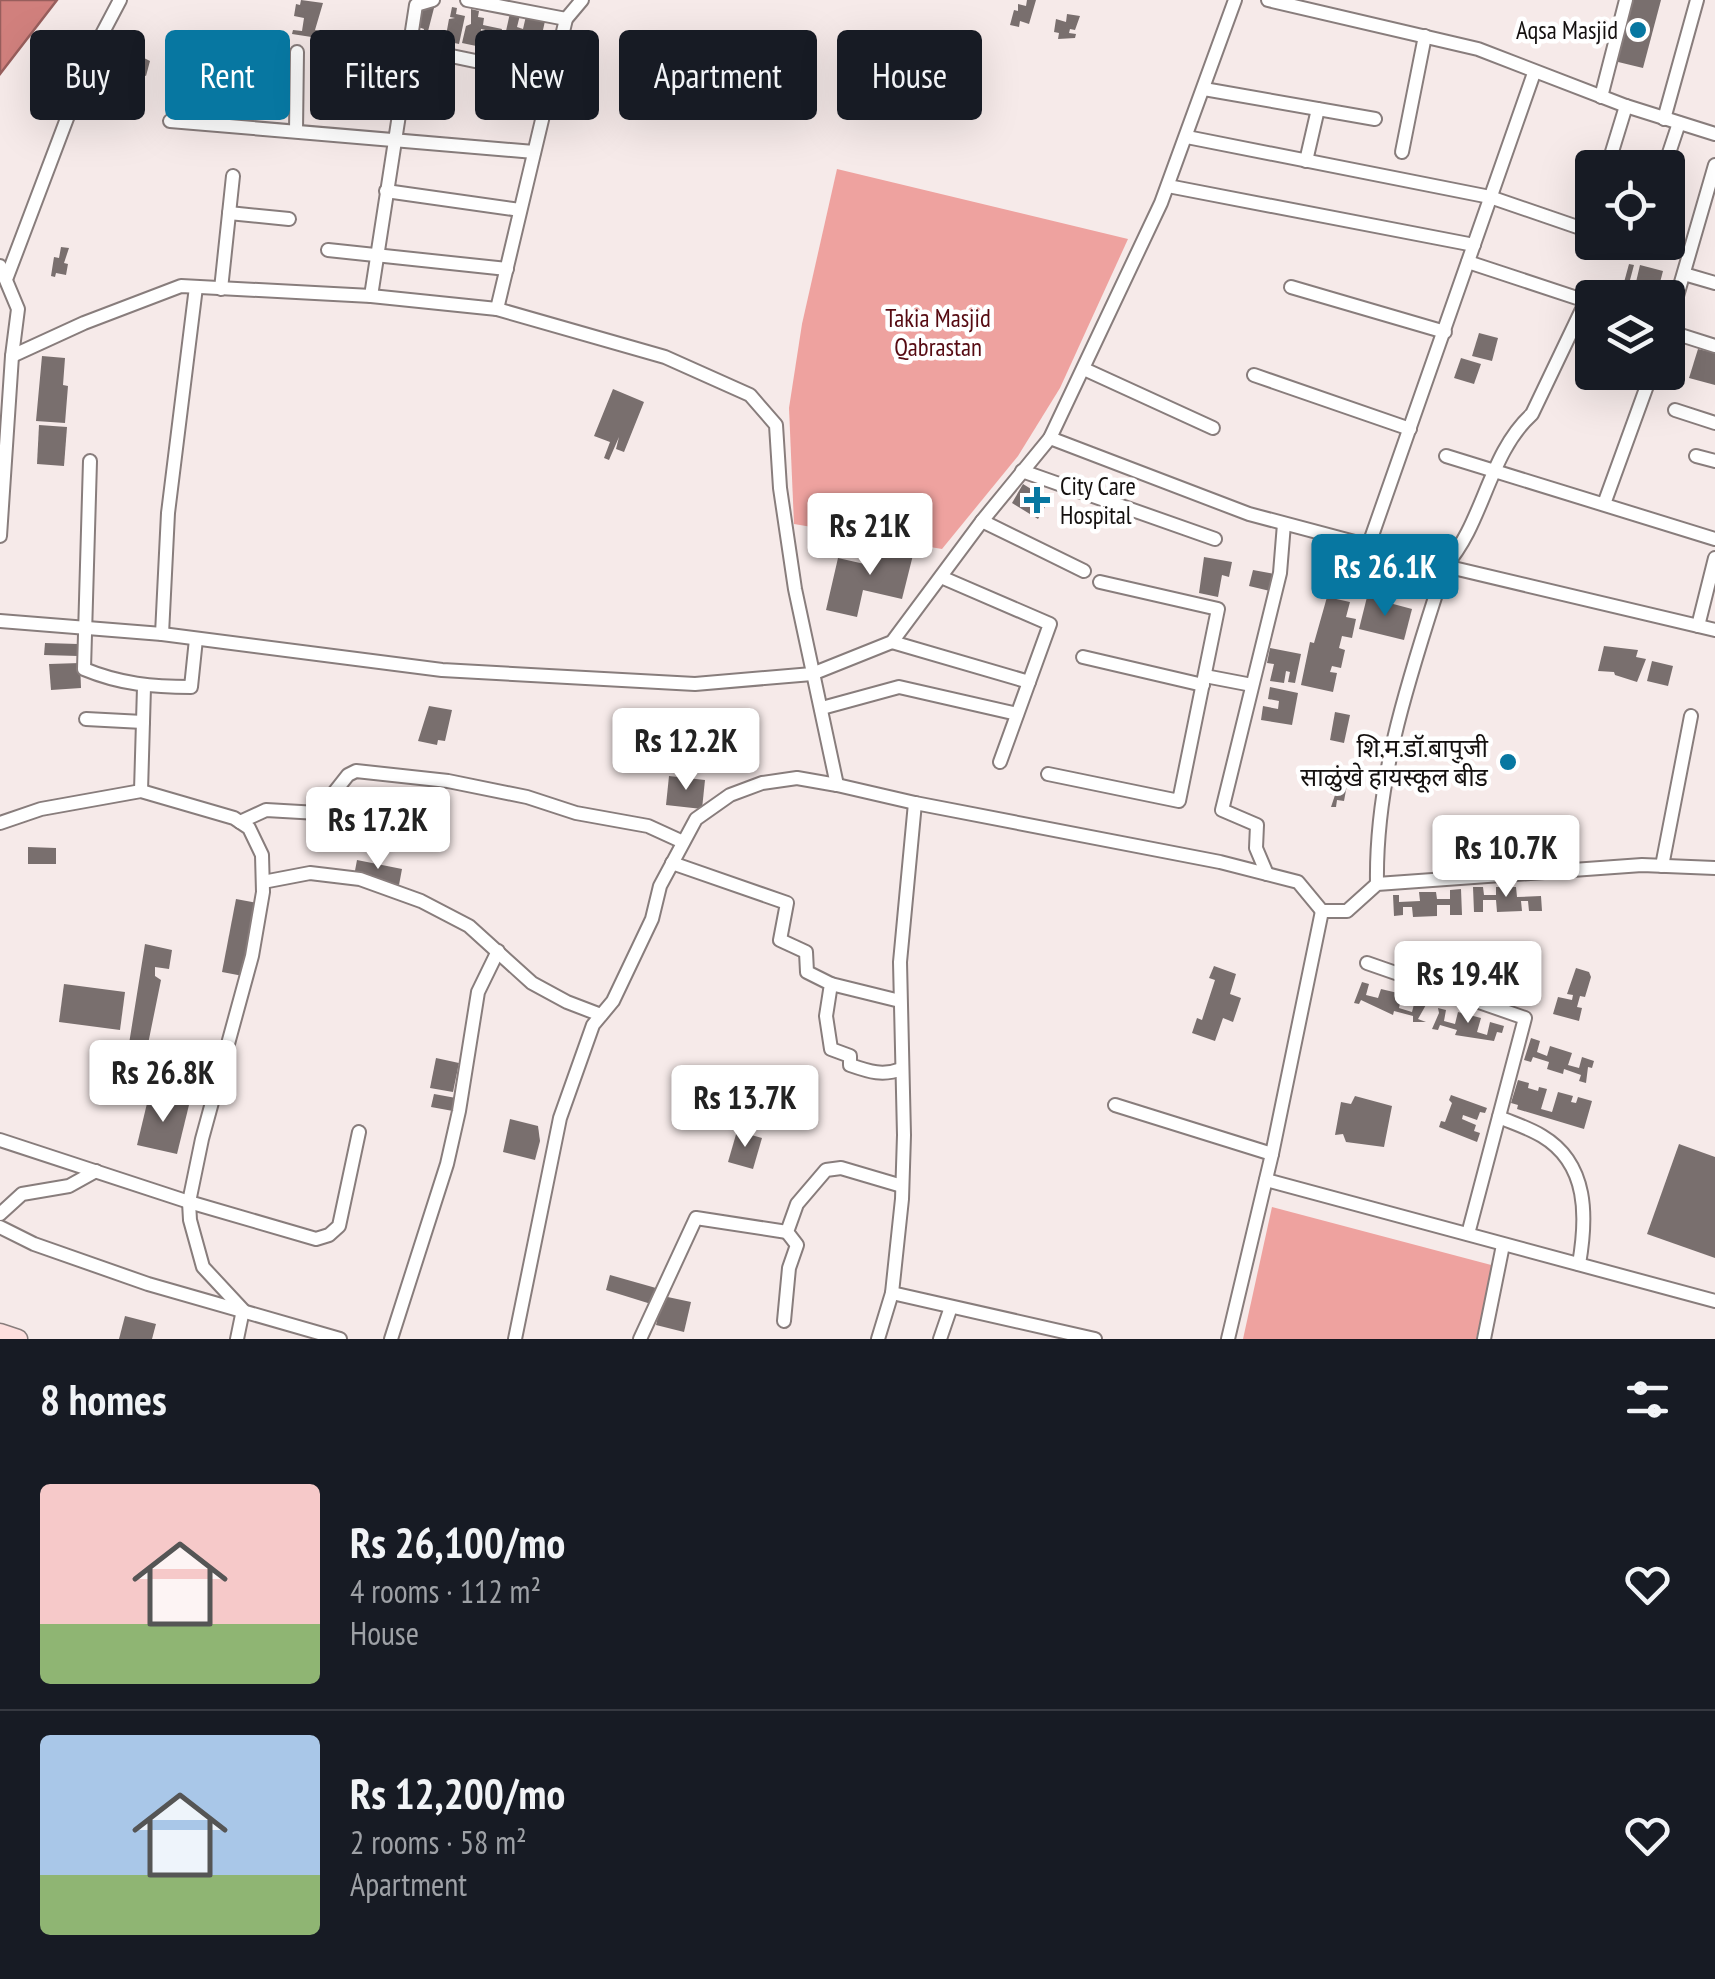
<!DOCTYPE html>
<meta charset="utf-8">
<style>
:root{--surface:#171b24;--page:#242831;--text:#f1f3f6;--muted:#9ea1a6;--line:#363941;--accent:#0777a1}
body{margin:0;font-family:"PT Sans Narrow","Noto Sans Devanagari",sans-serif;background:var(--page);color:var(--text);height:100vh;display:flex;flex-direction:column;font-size:38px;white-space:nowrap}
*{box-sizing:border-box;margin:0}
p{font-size:32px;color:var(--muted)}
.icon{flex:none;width:55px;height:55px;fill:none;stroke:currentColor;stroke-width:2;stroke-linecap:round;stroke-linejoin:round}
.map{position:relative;height:1339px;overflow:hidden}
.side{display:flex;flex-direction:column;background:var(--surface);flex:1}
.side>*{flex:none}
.banner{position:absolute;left:30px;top:30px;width:1000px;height:90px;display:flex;gap:20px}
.buttons{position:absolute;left:1575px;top:150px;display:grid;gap:20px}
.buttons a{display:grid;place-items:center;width:110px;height:110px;border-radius:10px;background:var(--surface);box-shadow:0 10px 40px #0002;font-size:50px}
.price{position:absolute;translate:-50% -85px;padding:0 22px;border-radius:10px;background:#fff;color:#222;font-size:32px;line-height:65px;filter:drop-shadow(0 2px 5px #0008)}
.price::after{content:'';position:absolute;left:50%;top:60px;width:30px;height:22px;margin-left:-15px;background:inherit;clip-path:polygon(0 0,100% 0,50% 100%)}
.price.on{background:var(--accent);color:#fff}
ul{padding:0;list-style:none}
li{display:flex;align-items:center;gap:30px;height:250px;padding:0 40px}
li+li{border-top:2px solid var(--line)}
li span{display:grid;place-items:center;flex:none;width:280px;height:200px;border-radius:10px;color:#555}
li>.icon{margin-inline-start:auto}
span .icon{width:120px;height:120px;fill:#fffc;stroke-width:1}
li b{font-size:42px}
h2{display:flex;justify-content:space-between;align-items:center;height:120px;padding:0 40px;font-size:42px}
.pill{padding:0 35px;border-radius:10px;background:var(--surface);box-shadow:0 10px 40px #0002;font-size:35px;line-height:90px}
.pill.on{background:var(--accent);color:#fff}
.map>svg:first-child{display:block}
.green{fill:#eea29f}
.water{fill:#d1807d;stroke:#985e5c;stroke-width:2.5}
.building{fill:#796f6e}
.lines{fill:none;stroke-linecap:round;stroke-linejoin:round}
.street-casing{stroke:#887d7c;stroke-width:16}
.secondary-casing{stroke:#887d7c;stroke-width:21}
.street{stroke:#fff;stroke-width:12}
.secondary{stroke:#fddfde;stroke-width:18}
.poi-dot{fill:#0777a1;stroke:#fff;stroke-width:4}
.labels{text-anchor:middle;stroke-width:9;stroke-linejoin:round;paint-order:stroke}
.poi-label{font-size:25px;fill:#14100f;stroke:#fff;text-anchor:end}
.park-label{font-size:25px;fill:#560b12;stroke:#fff}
</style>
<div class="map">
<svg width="1715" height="1339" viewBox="0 0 1715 1339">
<rect width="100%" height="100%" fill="#f6eae9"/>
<!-- green -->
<g class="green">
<polygon points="837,169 1128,239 1060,388 1018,456 942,549 794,524 789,408 802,324"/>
<polygon points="1272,1207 1495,1266 1476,1339 1243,1339"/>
</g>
<!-- water -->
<polygon class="water" points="0,0 57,0 0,74"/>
<!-- building -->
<g class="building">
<polygon points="301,0 323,3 315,30 319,31 318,38 292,34 293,30 302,31 304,18 294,16 296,4 300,5"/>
<polygon points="1027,0 1036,0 1029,24 1020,21 1019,27 1010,25 1014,10 1018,11 1018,4 1026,6"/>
<polygon points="1630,0 1661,0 1643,68 1614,61"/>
<polygon points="420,4 434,8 426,39 422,38 424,29 418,27"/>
<polygon points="452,7 457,8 456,14 465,16 459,44 445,41 449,19 455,18 450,17"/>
<polygon points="471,9 479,11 478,17 484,18 483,25 502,29 498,48 484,48 490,31 481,29 481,47 462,43 466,26 471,24"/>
<polygon points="510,13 520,15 517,27 523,29 526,16 545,21 541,39 506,31"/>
<polygon points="1067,14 1080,16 1075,30 1070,29 1069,33 1076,34 1075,38 1058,39 1059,33 1054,32 1056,19 1066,22"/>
<polygon points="132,52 150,61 146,76 129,70"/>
<polygon points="367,57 380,57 379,88 361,88 361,73 367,73"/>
<polygon points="432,72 454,75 452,95 429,91"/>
<polygon points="61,247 69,248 64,263 68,264 66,275 56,273 55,277 51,276 54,257 59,258"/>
<polygon points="1629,264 1634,265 1630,280 1636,282 1640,265 1663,271 1657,294 1623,286"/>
<polygon points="1479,333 1498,338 1492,361 1472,356"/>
<polygon points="1698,349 1715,353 1715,385 1689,378"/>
<polygon points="42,356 65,358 63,385 68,386 65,423 36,421"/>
<polygon points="1461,358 1481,364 1474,384 1454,378"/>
<polygon points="613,389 644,402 624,452 616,449 619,437 609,460 604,458 610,442 594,436"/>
<polygon points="39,425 67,427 64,466 37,464"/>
<polygon points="1023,484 1049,500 1038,519 1012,503"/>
<polygon points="874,542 914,551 902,599 863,590 857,617 826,610 838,558 869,565"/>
<polygon points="1204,557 1232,562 1229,577 1222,575 1218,597 1199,593"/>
<polygon points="1253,570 1274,574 1270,591 1249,586"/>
<polygon points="1327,597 1350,602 1346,617 1356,619 1352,638 1342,636 1339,648 1345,650 1341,668 1332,666 1330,672 1337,673 1333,692 1301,685 1310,642 1314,643"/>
<polygon points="1367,597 1412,609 1404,640 1359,629"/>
<polygon points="45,643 78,644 78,656 44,655"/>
<polygon points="1604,646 1638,650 1636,657 1646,659 1637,682 1615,675 1614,672 1598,671"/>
<polygon points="1270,648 1301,654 1295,683 1288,682 1290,672 1286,671 1284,683 1270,681 1274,664 1267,663"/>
<polygon points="1652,661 1673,666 1668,686 1647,681"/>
<polygon points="80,663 81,688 51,690 49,664"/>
<polygon points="1270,687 1298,693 1292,725 1261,720 1263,706 1278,709 1279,701 1268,699"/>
<polygon points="429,706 452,710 445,741 438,740 437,745 418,741"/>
<polygon points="1335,712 1350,715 1344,743 1330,740"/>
<polygon points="1341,773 1349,774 1344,801 1337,800 1336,807 1331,807 1335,795 1330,794 1332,782 1340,783"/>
<polygon points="669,776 705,780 702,809 666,805"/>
<polygon points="28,847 56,848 56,864 28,864"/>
<polygon points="357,860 402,869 399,885 354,876"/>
<polygon points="1473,887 1483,887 1484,895 1496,895 1496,887 1516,887 1517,897 1541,896 1542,911 1529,911 1528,901 1521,901 1522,911 1497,912 1496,900 1483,900 1483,912 1474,912"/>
<polygon points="1461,889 1462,915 1450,915 1450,905 1437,905 1437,916 1413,917 1412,907 1403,907 1403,915 1394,916 1393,895 1399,895 1399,902 1420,901 1419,892 1436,892 1437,899 1450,899 1450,890"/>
<polygon points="236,899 257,903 243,976 222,972"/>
<polygon points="145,944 172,950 169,969 155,967 155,976 161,980 146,1054 128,1050"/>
<polygon points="1214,966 1236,974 1230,994 1241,998 1233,1022 1223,1018 1215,1041 1192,1033 1197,1018 1202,1020 1215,980 1209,978"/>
<polygon points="1576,968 1589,972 1591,977 1585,997 1580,996 1577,1007 1582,1008 1579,1021 1553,1014 1558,997 1572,1000 1573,995 1567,994"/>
<polygon points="1362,982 1369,984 1366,995 1378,998 1381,989 1402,994 1399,1008 1412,1012 1415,1000 1427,1003 1418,1019 1426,1022 1413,1022 1413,1016 1394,1011 1393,1015 1361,1000 1359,1004 1354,1003"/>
<polygon points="64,984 125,992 120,1030 59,1022"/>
<polygon points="1438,1008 1446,1010 1444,1021 1455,1024 1458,1012 1481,1018 1477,1032 1487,1035 1490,1022 1504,1026 1502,1033 1497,1032 1494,1041 1455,1035 1457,1030 1440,1025 1438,1030 1432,1029 1439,1013"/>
<polygon points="1531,1038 1540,1041 1537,1052 1547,1056 1550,1046 1572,1053 1568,1065 1579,1068 1582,1057 1594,1061 1592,1068 1588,1067 1586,1083 1579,1081 1581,1075 1564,1069 1563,1074 1547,1069 1549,1062 1533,1057 1531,1062 1524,1060"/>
<polygon points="118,1050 139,1055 131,1090 110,1085"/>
<polygon points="436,1058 459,1063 453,1092 430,1088"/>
<polygon points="1518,1080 1529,1083 1528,1088 1538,1091 1539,1087 1547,1089 1541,1109 1552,1112 1558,1092 1573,1096 1571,1102 1576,1103 1578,1097 1592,1101 1584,1129 1517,1109 1518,1105 1511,1103"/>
<polygon points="434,1094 456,1098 453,1111 431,1107"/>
<polygon points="149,1095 189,1105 177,1154 137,1145"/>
<polygon points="1451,1095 1487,1108 1485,1113 1480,1112 1477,1120 1463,1115 1462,1119 1476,1125 1474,1131 1480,1133 1477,1142 1439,1127 1441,1121 1445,1122 1452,1103 1449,1100"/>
<polygon points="1355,1096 1392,1106 1384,1147 1346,1142 1343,1134 1335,1135 1341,1102 1351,1104"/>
<polygon points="510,1119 538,1126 540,1141 535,1160 503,1152"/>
<polygon points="737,1131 762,1138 753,1169 728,1162"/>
<polygon points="1679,1144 1715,1157 1715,1258 1647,1234"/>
<polygon points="610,1275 656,1288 651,1304 606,1290"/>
<polygon points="663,1296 691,1302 684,1332 656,1325"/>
<polygon points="125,1316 156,1324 152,1339 119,1339"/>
</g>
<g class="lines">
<defs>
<g id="street">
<polyline points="467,0 566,19"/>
<polyline points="1268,0 1478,49 1626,106 1715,134"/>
<polyline points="408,47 552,77"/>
<polyline points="1204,89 1375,119"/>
<polyline points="1601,97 1626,0"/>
<polyline points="1664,119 1697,0"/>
<polyline points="170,121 534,152"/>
<polyline points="296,131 297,52"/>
<polyline points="1187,137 1490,197 1592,232"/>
<polyline points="1402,152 1425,36"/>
<polyline points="1306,161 1318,109"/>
<polyline points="1607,168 1626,106"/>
<polyline points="1664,168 1679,123"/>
<polyline points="1168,186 1474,245"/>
<polyline points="386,191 520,210"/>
<polyline points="229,213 289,219"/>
<polyline points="1622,242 1643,250"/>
<polyline points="328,250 507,269"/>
<polyline points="1468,262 1589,302"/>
<polyline points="0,266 18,309 12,356 0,536"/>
<polyline points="1684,274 1715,283"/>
<polyline points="7,277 91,55 120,0"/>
<polyline points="1291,287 1445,332"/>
<polyline points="221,289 233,176"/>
<polyline points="371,296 416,5 433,0"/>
<polyline points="497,309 566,19 582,0"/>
<polyline points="1668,327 1715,165"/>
<polyline points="1668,331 1715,346"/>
<polyline points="12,356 84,323 181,286 371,296 497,309 665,357 750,395 776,425 780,488 795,589 837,785"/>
<polyline points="1084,369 1213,428"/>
<polyline points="1254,375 1410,429"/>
<polyline points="1675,410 1715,423"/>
<polyline points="1050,438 1249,514 1445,566 1715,630"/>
<polyline points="1446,456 1715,539"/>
<polyline points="1696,456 1715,461"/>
<path d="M90 461 84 669C120 684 153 687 191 687L196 639"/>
<polyline points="1022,471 1215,539"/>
<polyline points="1604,504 1652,372"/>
<polyline points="982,521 1084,571"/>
<polyline points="1368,547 1534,73"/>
<polyline points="941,577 1050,624 1000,762"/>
<polyline points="0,621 162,634 442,670 695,684 812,674 892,642 982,521 1050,438 1161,203 1235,0"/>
<polyline points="1698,626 1715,558"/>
<polyline points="162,634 168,513 196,287"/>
<polyline points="892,642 1029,682"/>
<polyline points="1083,657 1203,685"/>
<polyline points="1205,676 1252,685"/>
<polyline points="822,708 899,687 1017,714"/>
<polyline points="86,719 143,722"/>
<polyline points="1048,774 1179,801 1218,609 1100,582"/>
<polyline points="141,791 144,687"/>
<polyline points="915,803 900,962 904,1135 902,1199 892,1293 1095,1339"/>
<polyline points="240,822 266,810 318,813 348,775 356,771 448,781 527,797 576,813 648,826 683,842"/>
<polyline points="0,823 41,809 141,791 234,818 249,828 262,855 263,892 252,956 202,1139 189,1202 190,1220 203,1267 243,1310 237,1339"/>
<path d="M672 863 787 903 780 940 806 952 807 972 831 984 826 1016 831 1049 850 1056V1065C870 1072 883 1076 902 1069"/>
<polyline points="1662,866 1691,716"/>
<polyline points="1267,874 1256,848 1257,825 1222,810 1280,573 1284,524"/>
<polyline points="263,882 310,873 360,879 421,901 469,926 532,983 567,1002 601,1015"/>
<path d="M1377 884C1375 774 1412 670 1445 566 1484 523 1488 454 1532 414L1586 301"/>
<polyline points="1367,963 1525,1018 1468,1234"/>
<polyline points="831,984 900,1001"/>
<polyline points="1115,1105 1272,1154"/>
<path d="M1499 1117C1513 1123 1529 1128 1542 1136 1589 1164 1587 1218 1579 1264"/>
<polyline points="0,1140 189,1202 316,1239 329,1235 339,1226 359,1132"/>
<polyline points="1266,1180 1715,1301"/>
<polyline points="0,1214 22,1194 69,1186 96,1171"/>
<polyline points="0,1227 34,1244 148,1284 340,1339"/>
<polyline points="784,1321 789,1268 797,1245 787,1232 797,1204 826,1170 841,1168 902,1186"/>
<polyline points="391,1339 447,1164 459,1111 478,992 498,951"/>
<polyline points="515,1339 560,1118 593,1025 613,1001 652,919 660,886 696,819 730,795 762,783 797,778 837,785 915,803 1220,862 1298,882 1322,911 1347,911 1377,884 1642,865 1715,868"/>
<polyline points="640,1339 696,1218 787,1232"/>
<polyline points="878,1339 892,1293"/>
<polyline points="940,1339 951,1307"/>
<polyline points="1228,1339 1272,1154 1322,911"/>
<polyline points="1484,1339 1503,1245"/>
</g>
<polyline id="secondary" points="0,1333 18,1339"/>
</defs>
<!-- street casing -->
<use href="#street" class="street-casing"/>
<!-- secondary casing -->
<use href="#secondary" class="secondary-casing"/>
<!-- street -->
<use href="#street" class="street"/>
<!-- secondary -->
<use href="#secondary" class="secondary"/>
</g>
<!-- markers -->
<g class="poi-dot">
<circle cx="1638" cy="30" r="10"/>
<path d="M1032 485h10v10h10v10h-10v10h-10v-10h-10v-10h10z"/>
<circle cx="1508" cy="762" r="10"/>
</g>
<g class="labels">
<!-- poi labels -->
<g class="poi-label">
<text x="1618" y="39">Aqsa Masjid</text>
<text x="1060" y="495" text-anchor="start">City Care<tspan x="1060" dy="29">Hospital</tspan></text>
<text x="1488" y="757">शि.म.डॉ.बापुजी<tspan x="1488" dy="29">साळुंखे हायस्कूल बीड</tspan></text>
</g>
<!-- park labels -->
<g class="park-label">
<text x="938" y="327">Takia Masjid<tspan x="938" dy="29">Qabrastan</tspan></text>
</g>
</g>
</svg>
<div class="buttons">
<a><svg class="icon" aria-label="locate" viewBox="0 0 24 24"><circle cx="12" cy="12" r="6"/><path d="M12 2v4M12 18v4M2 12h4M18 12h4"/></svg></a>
<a><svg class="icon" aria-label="layers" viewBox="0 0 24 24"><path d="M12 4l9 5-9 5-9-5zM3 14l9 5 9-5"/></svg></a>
</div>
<b class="price" style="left:870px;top:578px">Rs 21K</b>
<b class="price on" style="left:1385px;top:619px">Rs 26.1K</b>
<b class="price" style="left:686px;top:793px">Rs 12.2K</b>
<b class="price" style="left:378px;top:872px">Rs 17.2K</b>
<b class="price" style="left:1506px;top:900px">Rs 10.7K</b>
<b class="price" style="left:1468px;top:1026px">Rs 19.4K</b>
<b class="price" style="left:163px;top:1125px">Rs 26.8K</b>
<b class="price" style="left:745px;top:1150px">Rs 13.7K</b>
<div class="banner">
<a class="pill">Buy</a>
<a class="pill on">Rent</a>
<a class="pill">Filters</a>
<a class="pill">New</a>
<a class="pill">Apartment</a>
<a class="pill">House</a>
</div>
</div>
<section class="side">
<h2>8 homes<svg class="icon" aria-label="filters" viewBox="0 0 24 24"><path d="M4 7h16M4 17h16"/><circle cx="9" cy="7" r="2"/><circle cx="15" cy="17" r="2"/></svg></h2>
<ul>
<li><span style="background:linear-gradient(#f6c9c9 70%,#8fb573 0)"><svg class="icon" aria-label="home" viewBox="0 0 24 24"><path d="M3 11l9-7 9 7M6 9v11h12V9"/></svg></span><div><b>Rs 26,100/mo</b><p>4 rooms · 112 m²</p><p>House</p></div><svg class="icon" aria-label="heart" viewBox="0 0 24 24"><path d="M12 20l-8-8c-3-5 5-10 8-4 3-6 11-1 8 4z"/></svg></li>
<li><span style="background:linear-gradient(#a9c7e8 70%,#8fb573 0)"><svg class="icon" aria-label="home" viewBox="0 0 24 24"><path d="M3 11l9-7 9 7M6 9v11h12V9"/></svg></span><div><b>Rs 12,200/mo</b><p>2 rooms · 58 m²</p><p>Apartment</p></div><svg class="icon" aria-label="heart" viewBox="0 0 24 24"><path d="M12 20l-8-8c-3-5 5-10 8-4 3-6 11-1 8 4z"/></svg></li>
</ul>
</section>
